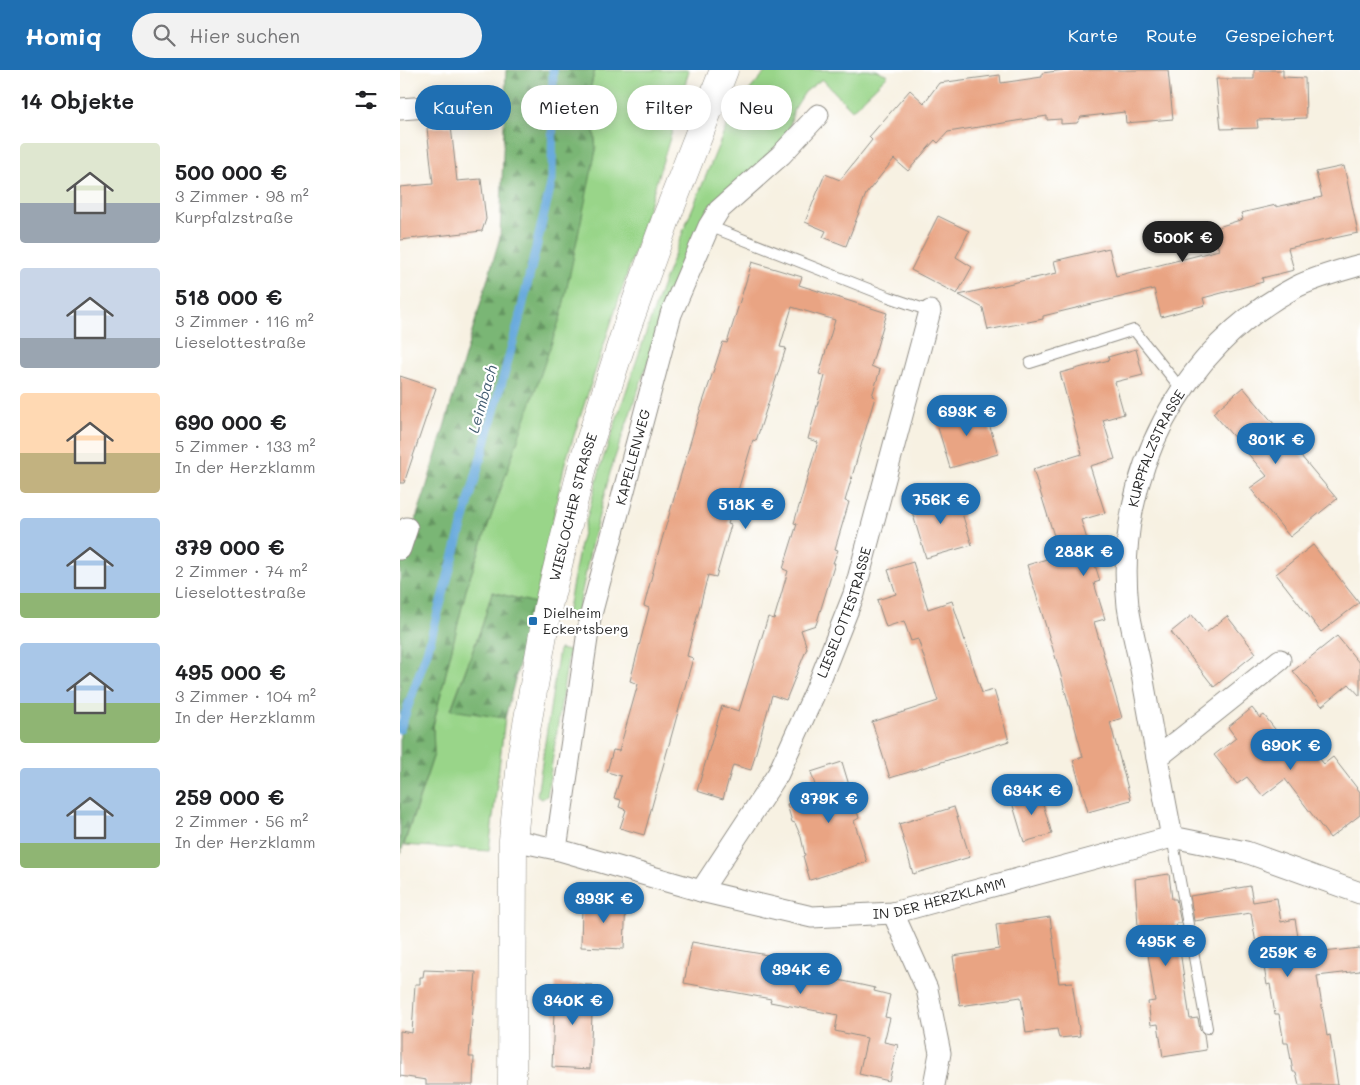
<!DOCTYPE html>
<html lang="de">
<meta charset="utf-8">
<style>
:root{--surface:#fff;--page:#f2f2f2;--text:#202124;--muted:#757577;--accent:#1f6fb2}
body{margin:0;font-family:Mali,sans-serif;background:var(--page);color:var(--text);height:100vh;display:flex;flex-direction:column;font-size:19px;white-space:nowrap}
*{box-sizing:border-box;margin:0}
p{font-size:16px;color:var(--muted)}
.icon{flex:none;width:28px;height:28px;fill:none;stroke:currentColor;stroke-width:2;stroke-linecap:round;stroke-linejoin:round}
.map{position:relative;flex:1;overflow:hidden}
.drawer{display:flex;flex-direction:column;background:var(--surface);width:400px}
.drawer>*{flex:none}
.banner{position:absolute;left:15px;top:15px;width:475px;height:45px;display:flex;gap:10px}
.price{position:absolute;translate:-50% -42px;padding:0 11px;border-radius:18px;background:var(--accent);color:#fff;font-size:16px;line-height:32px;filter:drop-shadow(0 1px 2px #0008)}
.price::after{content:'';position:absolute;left:50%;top:30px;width:15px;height:11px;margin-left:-8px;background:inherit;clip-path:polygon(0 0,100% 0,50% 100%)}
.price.active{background:#222;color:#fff}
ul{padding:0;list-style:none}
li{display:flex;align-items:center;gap:15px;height:125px;padding:0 20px}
li span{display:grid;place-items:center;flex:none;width:140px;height:100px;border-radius:5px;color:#555}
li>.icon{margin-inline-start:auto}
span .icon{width:60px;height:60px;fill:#fffc;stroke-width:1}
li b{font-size:21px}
h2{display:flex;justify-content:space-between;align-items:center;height:60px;padding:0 20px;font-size:21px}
.pill{padding:0 18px;border-radius:22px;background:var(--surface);box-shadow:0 2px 12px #0003;font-size:18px;line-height:45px}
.pill.active{background:var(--accent);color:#fff}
header{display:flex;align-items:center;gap:30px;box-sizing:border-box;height:70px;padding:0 25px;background:var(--accent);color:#fff}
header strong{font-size:24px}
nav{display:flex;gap:28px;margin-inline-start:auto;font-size:18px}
.search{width:350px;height:45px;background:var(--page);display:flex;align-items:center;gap:12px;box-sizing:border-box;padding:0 18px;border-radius:28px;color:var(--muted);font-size:19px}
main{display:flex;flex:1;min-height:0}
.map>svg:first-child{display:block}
.green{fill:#99d589;stroke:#62805a}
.forest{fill:url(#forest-firs);stroke:#527050}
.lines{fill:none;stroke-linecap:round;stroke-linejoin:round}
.stream{stroke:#6aabdd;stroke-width:9}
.building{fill:#e9a483}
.lane-casing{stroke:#918e86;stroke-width:12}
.street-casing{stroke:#918e86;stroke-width:23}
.secondary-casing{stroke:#918e86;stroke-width:29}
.lane{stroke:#fff;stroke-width:10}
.street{stroke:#fff;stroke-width:21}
.secondary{stroke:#fff;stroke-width:28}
.poi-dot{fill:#1f6fb2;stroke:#fff;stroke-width:2}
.labels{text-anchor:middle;stroke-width:4.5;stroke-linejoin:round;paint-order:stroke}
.street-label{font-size:14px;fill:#2b2b2b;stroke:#fff}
.poi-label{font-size:14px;fill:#2b2b2b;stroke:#fff;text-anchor:start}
.water-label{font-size:15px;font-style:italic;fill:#445e72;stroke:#fff}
</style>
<header>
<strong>Homiq</strong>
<div class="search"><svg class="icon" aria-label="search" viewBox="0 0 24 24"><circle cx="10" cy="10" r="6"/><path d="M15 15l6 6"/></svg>Hier suchen</div>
<nav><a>Karte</a><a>Route</a><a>Gespeichert</a></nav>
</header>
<main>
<section class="drawer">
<h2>14 Objekte<svg class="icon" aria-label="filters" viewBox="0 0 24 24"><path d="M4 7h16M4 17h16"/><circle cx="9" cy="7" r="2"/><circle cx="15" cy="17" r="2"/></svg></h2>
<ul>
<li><span style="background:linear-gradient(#dfe7d0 60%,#9aa5b1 0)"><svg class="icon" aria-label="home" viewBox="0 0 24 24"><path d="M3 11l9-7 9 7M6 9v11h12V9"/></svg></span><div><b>500 000 €</b><p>3 Zimmer · 98 m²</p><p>Kurpfalzstraße</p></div></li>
<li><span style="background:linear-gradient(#c9d6e8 70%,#9aa5b1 0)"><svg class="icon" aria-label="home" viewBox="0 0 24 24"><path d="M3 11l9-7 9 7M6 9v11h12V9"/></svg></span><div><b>518 000 €</b><p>3 Zimmer · 116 m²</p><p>Lieselottestraße</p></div></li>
<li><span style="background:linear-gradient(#ffd9b3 60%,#c2b280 0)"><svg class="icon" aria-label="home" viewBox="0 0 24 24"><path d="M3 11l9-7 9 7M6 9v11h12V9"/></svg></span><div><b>690 000 €</b><p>5 Zimmer · 133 m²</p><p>In der Herzklamm</p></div></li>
<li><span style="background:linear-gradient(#a9c7e8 75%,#8fb573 0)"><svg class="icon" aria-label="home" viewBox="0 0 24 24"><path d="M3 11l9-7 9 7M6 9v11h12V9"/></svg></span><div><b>379 000 €</b><p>2 Zimmer · 74 m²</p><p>Lieselottestraße</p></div></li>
<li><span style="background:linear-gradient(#a9c7e8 60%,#8fb573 0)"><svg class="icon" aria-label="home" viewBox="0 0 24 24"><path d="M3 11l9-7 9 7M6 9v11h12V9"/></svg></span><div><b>495 000 €</b><p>3 Zimmer · 104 m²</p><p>In der Herzklamm</p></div></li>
<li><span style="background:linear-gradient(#a9c7e8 75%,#8fb573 0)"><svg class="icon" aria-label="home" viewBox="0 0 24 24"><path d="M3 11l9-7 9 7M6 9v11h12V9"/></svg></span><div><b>259 000 €</b><p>2 Zimmer · 56 m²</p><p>In der Herzklamm</p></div></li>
</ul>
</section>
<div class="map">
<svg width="960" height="1015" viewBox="0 0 960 1015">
<defs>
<pattern id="forest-firs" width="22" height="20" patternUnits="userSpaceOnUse" patternTransform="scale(1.25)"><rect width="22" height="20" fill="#7ab675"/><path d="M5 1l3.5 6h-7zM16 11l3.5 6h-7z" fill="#649460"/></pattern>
</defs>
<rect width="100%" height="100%" fill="#fff"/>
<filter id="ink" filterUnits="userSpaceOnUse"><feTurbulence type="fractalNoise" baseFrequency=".02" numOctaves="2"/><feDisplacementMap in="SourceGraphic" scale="10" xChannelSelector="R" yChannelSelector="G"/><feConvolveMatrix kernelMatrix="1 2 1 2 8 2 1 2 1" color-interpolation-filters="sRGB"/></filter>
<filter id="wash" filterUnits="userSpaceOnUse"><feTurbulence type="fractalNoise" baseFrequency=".0096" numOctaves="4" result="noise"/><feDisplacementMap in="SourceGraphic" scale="20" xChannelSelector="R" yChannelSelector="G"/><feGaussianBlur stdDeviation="1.12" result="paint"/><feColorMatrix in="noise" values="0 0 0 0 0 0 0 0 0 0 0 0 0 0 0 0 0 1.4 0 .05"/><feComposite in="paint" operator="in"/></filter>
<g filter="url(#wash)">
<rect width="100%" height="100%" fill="#f7f1e2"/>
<!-- green -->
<g class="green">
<polygon points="195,0 289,0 278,42 238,171 165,393 135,533 92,522 83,553 51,639 105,648 89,781 4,775 34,684 33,656 67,516 104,408 196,80 190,19"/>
<polygon points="367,0 476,0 488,5 452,40 422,9 405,22 393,41 388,66 325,128 309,136 272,222 211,399 191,476 177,547 167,544 180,474 201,395 261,219 286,154 334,38"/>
<polygon points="159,579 169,581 147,726 142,729 137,726"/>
</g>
<!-- forest -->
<g class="forest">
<polygon points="106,0 195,0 190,19 196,80 161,246 67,516 33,656 34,684 0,785 0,495 25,422 100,167"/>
<polygon points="92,522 135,533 105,648 51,640 83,553"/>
</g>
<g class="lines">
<!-- stream -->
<polyline class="stream" points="0,659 27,582 118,254 152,110 153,0"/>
</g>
<g id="blocks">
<!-- building -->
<g class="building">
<polygon points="665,0 768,0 773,49 726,53 725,42 681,47 677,53 661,54 661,49 647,50 647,46 548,62 538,73 535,70 508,101 494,89 466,124 446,176 423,167 426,161 405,152 425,104 440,110 472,70 469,67 510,20 524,33 539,13 600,5 601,13 642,7 642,3"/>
<polygon points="854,0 883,0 883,7 905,8 906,48 857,50 858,58 821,59 816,9 854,9"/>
<polygon points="51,56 57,111 81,109 86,149 82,161 0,170 0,117 33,114 27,58"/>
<polygon points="944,96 958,163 888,178 894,200 862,208 863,212 803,228 805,235 761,247 754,219 643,246 643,249 588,260 583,238 559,225 657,203 654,191 709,178 716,206 819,180 812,159 843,149 841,143 876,135 876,137 922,127 916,102"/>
<polygon points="538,146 569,161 556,187 572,197 557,224 511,200"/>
<polygon points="352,192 402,207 399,215 487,243 471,296 480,300 472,326 475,327 445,431 449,432 435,479 438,480 433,493 435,493 416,555 401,560 407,578 386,630 372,625 351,700 333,695 323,729 297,721 322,636 339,641 368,547 374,549 388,501 383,499 397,454 394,453 418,372 408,369 425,306 419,304 435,250 392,237 380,277 386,278 356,371 353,370 328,454 331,455 316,507 308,505 287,586 293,588 244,765 220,758 226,740 219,737 221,730 214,728 221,706 207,702 213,680 219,681 238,614 230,611 249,538 244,536 256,490 296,353 323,272 327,273"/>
<polygon points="736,279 743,305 715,312 724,344 703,350 715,389 690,396 705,443 681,450 700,511 694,513 705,549 694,552 722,648 710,652 731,730 688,742 673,690 683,687 660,602 627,495 660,485 633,399 682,384 660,303 709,290 708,287"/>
<polygon points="0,306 36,318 4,413 0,413"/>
<polygon points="843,317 937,429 890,467 850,418 867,406 813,343"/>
<polygon points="584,337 598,384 550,398 536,351"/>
<polygon points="555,421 572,475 526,488 510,435"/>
<polygon points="913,475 959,533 921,562 876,504"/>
<polygon points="513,492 528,539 552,531 582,623 594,620 609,671 490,708 472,652 538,631 518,569 511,571 504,551 486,557 477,530 496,524 488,500"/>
<polygon points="792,545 806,563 827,546 856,583 814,617 771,562"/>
<polygon points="937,566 960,594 960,626 949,614 922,636 893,601"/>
<polygon points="852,638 860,648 864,645 888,676 901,666 924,694 933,687 960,722 960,745 930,768 885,709 863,726 847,707 837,714 814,685 836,668 828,657"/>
<polygon points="442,692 459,748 454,751 467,792 410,810 403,786 405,785 401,767 395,753 392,752 387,734 418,725 411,702"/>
<polygon points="639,721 652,764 624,772 611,729"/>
<polygon points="554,737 570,787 513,804 499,754"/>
<polygon points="769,804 772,829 776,829 781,853 776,853 790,949 798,948 800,960 804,964 806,980 763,987 758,954 751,955 748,932 755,931 746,871 739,872 735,809"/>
<polygon points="850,816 853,832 877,828 881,852 895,849 900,879 904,878 905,884 960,878 960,901 917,906 927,966 930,965 938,1015 899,1015 896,1002 893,1002 888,973 884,973 879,944 875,944 870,914 867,915 862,885 858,886 851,843 794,851 790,826"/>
<polygon points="199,828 226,829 224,879 181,877 182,836 199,836"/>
<polygon points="650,847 659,913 672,912 680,966 659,968 657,959 626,963 621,927 560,936 553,886 599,879 596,855"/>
<polygon points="292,872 379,887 379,889 435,899 434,909 475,918 474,921 490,925 485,947 490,948 484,972 498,975 489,1011 459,1004 467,968 435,961 438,945 370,932 371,929 284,913"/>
<polygon points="24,900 76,902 69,987 74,987 73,1015 26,1015 26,1010 0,1006 0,961 12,963 15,914 20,914 20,907 23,907"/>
<polygon points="155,913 193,915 190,999 152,997"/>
</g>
</g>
</g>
<g filter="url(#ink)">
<use href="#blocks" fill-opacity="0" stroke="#918e86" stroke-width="1"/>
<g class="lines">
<defs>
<g id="lane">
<polyline points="309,156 489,227 530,241"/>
<polyline points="630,293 734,260 782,320"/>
<polyline points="772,767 807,958"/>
</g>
<g id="street">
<polyline points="0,39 68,34"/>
<polyline points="0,479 7,458"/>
<polyline points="757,688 880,590"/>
<path id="s1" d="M772 767C761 711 751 655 741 599 737 579 731 557 728 536 714 408 781 277 896 217 916 207 939 201 960 195"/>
<path id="s2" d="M113 770 156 779 301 821 412 847 493 843 772 767 846 782 960 823"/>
<path id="s3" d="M156 779 190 548 271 244 309 156 319 140 381 85 418 45"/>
<path id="s4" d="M301 821 378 704 416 620 454 524 530 241"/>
<polyline points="493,843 527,919 540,983 534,1015"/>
</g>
<g id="secondary">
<path id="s5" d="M112 1015 113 770 122 683 148 536 183 393 227 257 266 149 324 0"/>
</g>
</defs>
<!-- lane casing -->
<use href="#lane" class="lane-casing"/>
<!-- street casing -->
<use href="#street" class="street-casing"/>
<!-- secondary casing -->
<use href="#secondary" class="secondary-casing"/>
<!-- lane -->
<use href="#lane" class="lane"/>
<!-- street -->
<use href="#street" class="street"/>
<!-- secondary -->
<use href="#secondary" class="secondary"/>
</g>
</g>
<!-- markers -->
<rect class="poi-dot" x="128" y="546" width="10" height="10" rx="2.5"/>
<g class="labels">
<!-- street labels -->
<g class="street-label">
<text dy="5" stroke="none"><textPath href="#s1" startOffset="398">KURPFALZSTRASSE</textPath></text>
<text dy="5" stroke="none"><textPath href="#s3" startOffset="400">KAPELLENWEG</textPath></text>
<text dy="5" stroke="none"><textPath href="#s5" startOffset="584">WIESLOCHER STRASSE</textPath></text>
<text dy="5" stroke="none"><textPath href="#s4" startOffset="315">LIESELOTTESTRASSE</textPath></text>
<text dy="5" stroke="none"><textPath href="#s2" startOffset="438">IN DER HERZKLAMM</textPath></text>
</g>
<!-- poi labels -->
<g class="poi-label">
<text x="143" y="548">Dielheim<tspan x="143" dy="16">Eckertsberg</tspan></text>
</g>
<!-- water labels -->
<g class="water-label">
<text transform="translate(83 329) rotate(-74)" y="5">Leimbach</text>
</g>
</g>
</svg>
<b class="price active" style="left:783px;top:193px">500K €</b>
<b class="price" style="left:567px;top:367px">693K €</b>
<b class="price" style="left:876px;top:395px">301K €</b>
<b class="price" style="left:541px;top:455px">756K €</b>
<b class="price" style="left:346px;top:460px">518K €</b>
<b class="price" style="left:684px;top:507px">288K €</b>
<b class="price" style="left:891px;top:701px">690K €</b>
<b class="price" style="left:632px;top:746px">634K €</b>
<b class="price" style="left:429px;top:754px">379K €</b>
<b class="price" style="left:204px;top:854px">393K €</b>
<b class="price" style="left:766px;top:897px">495K €</b>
<b class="price" style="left:888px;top:908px">259K €</b>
<b class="price" style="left:401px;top:925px">394K €</b>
<b class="price" style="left:173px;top:956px">340K €</b>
<div class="banner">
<a class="pill active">Kaufen</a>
<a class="pill">Mieten</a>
<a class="pill">Filter</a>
<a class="pill">Neu</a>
</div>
</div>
</main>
